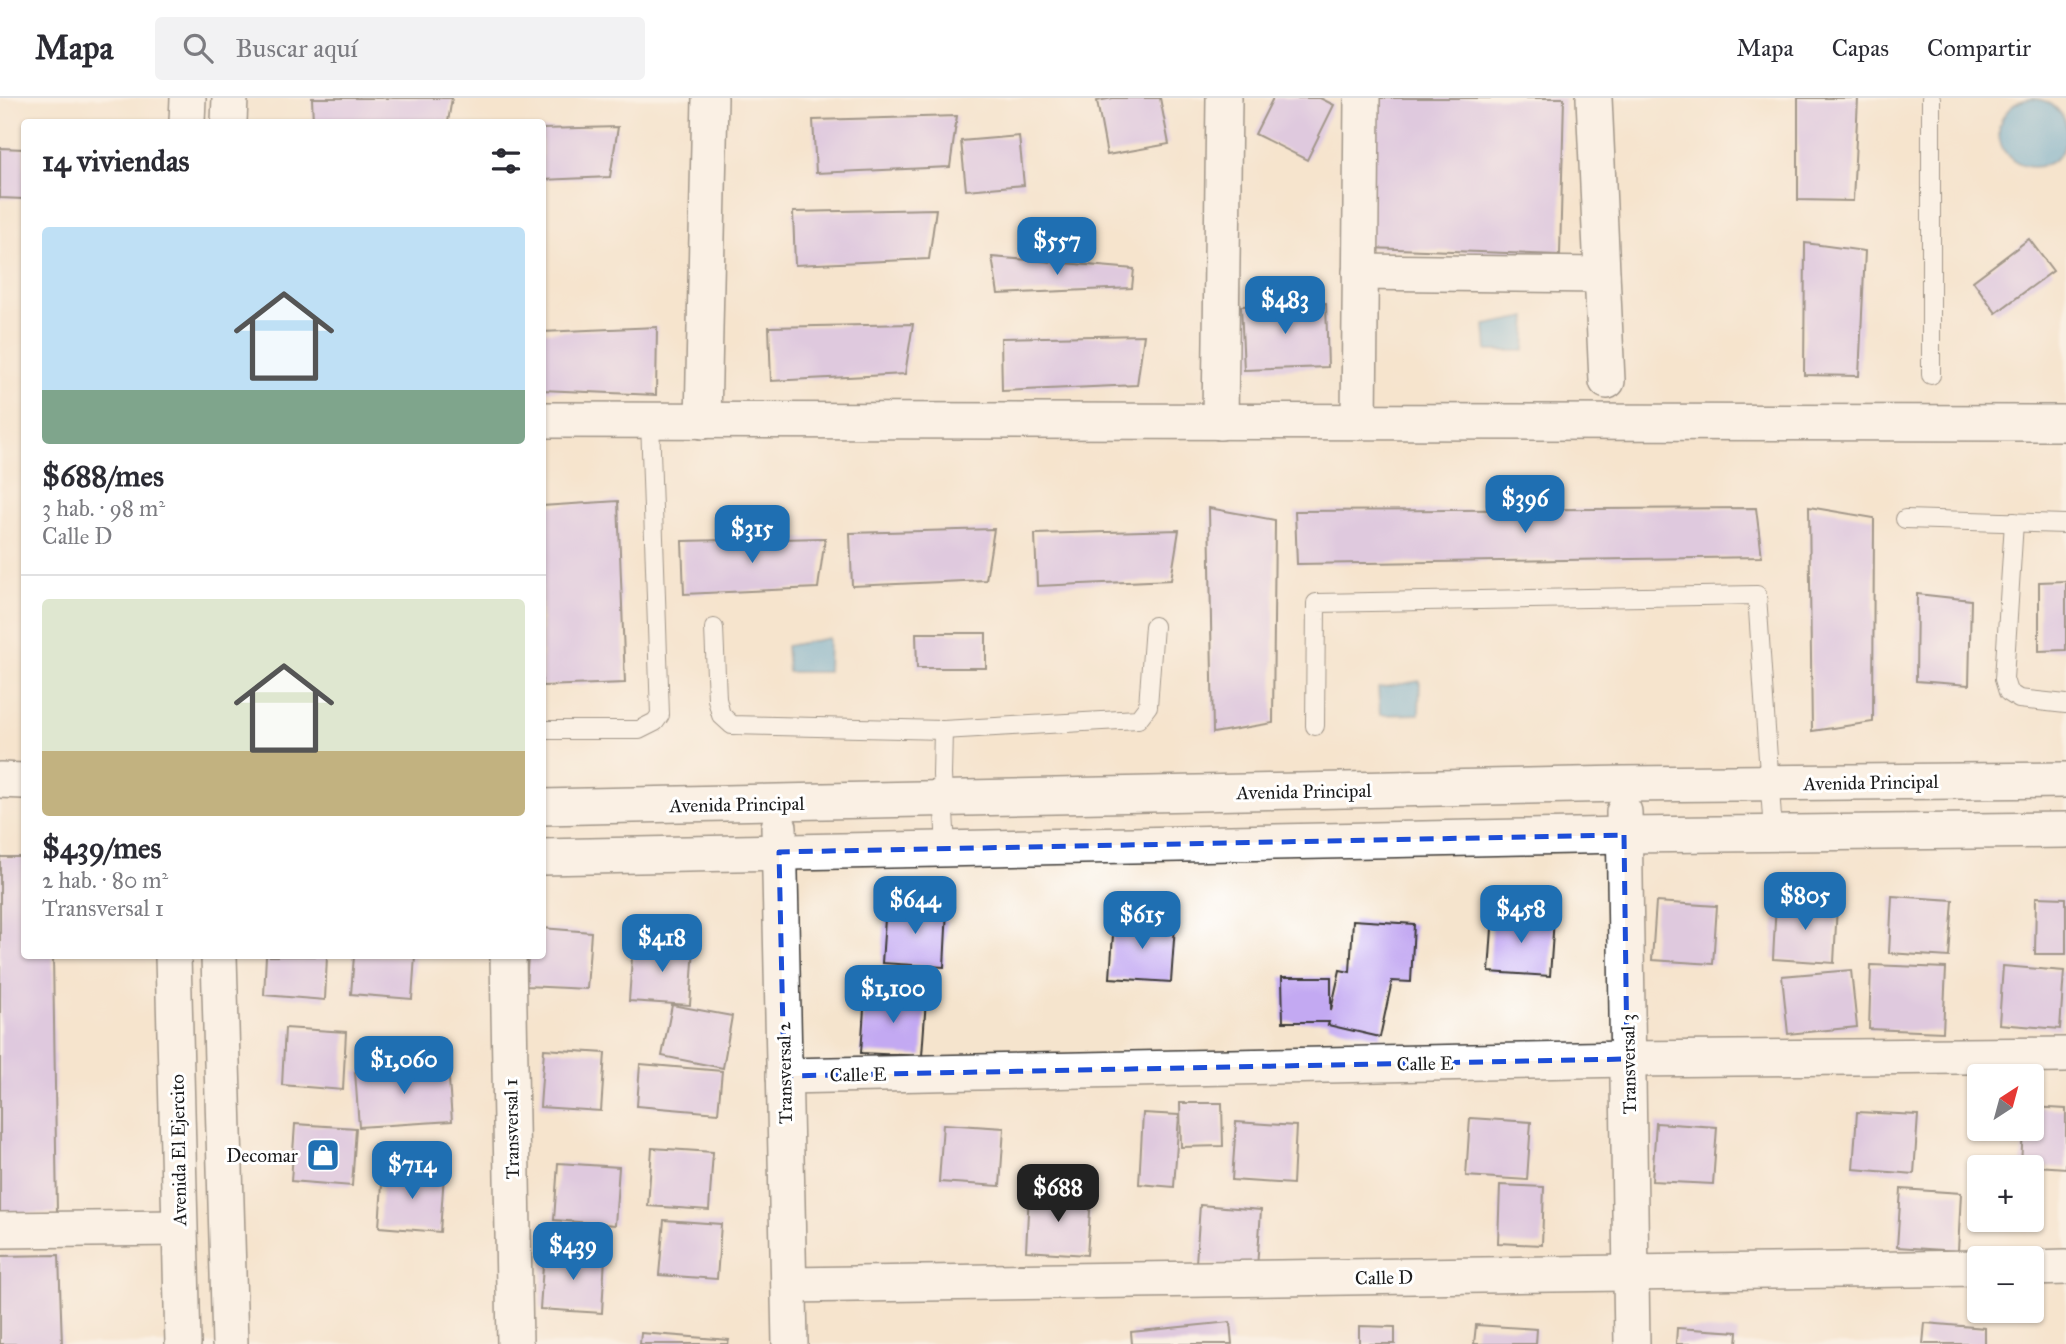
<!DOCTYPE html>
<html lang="es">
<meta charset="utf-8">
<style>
:root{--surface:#fff;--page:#f2f2f3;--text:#2b2b33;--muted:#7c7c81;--line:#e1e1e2;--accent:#1f6fb2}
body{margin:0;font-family:"IM FELL Great Primer",serif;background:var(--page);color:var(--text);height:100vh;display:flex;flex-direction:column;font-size:26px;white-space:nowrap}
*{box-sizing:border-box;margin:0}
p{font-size:23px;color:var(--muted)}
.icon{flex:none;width:38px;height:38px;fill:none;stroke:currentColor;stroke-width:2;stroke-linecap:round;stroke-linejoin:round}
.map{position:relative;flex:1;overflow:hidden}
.details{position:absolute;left:21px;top:21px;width:525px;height:840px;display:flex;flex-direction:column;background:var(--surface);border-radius:7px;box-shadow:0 2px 5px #0004}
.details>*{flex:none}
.needle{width:46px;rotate:36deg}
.buttons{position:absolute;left:1967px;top:966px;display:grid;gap:14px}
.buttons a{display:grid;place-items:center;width:77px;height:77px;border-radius:7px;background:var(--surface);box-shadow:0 2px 5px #0004;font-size:35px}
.price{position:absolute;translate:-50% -60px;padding:0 16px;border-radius:14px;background:var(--accent);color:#fff;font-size:23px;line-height:46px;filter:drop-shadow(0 2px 4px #0008)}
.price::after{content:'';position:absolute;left:50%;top:42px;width:21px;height:16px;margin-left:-10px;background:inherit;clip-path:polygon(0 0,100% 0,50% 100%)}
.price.active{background:#222;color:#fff}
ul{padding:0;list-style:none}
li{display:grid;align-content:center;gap:14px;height:371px;padding:0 21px}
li+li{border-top:2px solid var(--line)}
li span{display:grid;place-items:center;height:217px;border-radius:7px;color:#555}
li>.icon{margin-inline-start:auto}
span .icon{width:126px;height:126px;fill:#fffc;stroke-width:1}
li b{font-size:30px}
h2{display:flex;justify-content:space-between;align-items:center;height:84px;padding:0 21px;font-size:30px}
header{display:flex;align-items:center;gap:42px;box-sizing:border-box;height:98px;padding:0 35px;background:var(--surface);border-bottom:2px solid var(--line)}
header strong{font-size:33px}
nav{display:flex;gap:38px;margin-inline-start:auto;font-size:24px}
.search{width:490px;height:63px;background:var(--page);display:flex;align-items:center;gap:18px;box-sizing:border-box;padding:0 24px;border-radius:7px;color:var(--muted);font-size:26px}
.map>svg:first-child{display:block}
.water{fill:#55a6d0;stroke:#386176;stroke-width:2}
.building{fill:#c3a9f2}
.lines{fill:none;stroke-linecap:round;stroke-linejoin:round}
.lane-casing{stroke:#3d3a37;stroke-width:20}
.street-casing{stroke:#3d3a37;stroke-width:38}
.lane{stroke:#fff;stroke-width:18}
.street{stroke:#fff;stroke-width:35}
.marked{fill:none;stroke:#1d4ed8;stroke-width:5;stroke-dasharray:14 9;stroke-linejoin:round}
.labels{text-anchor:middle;stroke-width:6;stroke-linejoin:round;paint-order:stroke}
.street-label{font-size:19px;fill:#1c1c1c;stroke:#fff}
.poi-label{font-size:19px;fill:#1c1c1c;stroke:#fff;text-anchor:end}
</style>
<header>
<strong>Mapa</strong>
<div class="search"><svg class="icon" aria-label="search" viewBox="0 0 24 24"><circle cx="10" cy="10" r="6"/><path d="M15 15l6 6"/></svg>Buscar aquí</div>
<nav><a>Mapa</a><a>Capas</a><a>Compartir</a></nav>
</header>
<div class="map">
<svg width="2066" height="1246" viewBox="0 0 2066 1246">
<rect width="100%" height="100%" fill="#fff"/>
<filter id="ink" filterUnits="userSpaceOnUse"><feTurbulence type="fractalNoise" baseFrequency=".0143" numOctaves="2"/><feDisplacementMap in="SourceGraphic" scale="14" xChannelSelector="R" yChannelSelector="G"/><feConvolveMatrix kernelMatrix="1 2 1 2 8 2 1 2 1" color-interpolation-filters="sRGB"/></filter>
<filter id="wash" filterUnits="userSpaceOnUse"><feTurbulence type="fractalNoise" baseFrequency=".00686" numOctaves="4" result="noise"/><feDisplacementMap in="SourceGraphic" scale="28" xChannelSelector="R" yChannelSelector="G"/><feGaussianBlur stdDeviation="1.57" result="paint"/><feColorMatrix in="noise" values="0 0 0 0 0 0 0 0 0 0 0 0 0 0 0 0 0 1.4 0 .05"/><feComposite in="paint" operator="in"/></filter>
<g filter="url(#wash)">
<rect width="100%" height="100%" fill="#f5e4cd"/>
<!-- water -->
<g class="water">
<circle cx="2033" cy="35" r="34"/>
<polygon points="1527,219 1525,253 1487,253 1485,227"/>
<polygon points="829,540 828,574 788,574 786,548"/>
<polygon points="1420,583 1419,616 1380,617 1378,590"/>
</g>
<g id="blocks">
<!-- building -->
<g class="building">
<polygon points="312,0 452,0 448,24 313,24"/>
<polygon points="1113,0 1160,0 1169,46 1107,57 1097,3"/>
<polygon points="1273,0 1320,0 1334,7 1307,62 1255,36"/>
<polygon points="1374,0 1564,0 1560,157 1370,150"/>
<polygon points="1798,0 1858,0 1853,103 1798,102"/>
<polygon points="957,18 950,69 816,75 813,22"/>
<polygon points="618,29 610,79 542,82 542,31"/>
<polygon points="1019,38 1024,87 966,92 961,43"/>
<polygon points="0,50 24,51 24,101 0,100"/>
<polygon points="936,111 929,161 795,167 793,114"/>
<polygon points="2029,141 2053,173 1996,215 1973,183"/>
<polygon points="1805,145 1865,153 1859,278 1804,277"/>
<polygon points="992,159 1134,171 1132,190 998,196"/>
<polygon points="1326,205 1328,269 1244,272 1241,208"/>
<polygon points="913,226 905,276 771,283 769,229"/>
<polygon points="657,229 656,297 542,292 542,234"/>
<polygon points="1144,237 1137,287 1002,293 1001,240"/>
<polygon points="618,403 625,585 542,588 542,408"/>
<polygon points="1809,409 1874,420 1873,624 1812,633"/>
<polygon points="1209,410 1275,422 1273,625 1213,635"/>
<polygon points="1756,410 1762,459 1297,466 1295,413"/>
<polygon points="994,431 986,482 852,488 850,435"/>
<polygon points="1179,432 1171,482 1037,488 1035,436"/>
<polygon points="825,440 818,490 684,496 682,443"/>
<polygon points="2066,483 2066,552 2039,553 2039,484"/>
<polygon points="1917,496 1971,502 1969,587 1916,583"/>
<polygon points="916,535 986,535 986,570 917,570"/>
<polygon points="0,759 24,759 24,858 53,858 57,1115 0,1115"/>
<polygon points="1892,798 1953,802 1949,859 1889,855"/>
<polygon points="2036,799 2066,800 2066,856 2035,856"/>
<polygon points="1776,803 1837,807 1834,865 1773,861"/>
<polygon points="1656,804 1717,808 1713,866 1652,862"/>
<polygon points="886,806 947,811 944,869 882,865"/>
<polygon points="1493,816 1554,820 1550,878 1489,874"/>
<polygon points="1114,822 1175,827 1171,884 1110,880"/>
<polygon points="1353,822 1414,826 1411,884 1392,883 1380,939 1328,927 1329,924 1283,924 1282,879 1331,879 1331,912 1340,872 1350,874"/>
<polygon points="542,830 591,834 587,891 526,888 528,858 542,858"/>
<polygon points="633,845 694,849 690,907 629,903"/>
<polygon points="266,858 327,858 325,902 264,897"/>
<polygon points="354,858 415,858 412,901 351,896"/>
<polygon points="1871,867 1946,870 1943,934 1869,931"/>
<polygon points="2003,868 2064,873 2060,931 1999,926"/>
<polygon points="1851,872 1857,929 1788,936 1782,878"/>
<polygon points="865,896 926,901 922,958 861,955"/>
<polygon points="672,907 732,918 723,970 662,958"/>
<polygon points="285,930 346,934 343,992 282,987"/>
<polygon points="544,951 605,955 601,1013 540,1009"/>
<polygon points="640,966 722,973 718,1015 637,1008"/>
<polygon points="448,968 452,1023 359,1029 355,974"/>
<polygon points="1180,1005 1222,1005 1223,1048 1181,1049"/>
<polygon points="2032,1009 2066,1011 2066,1070 2021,1067 2023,1031 2032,1031"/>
<polygon points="1857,1014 1918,1017 1914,1076 1853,1071"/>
<polygon points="1143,1015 1179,1017 1174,1089 1139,1086"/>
<polygon points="1470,1020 1531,1024 1527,1082 1466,1078"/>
<polygon points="1236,1024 1296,1028 1293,1086 1232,1082"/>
<polygon points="1656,1025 1717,1029 1713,1086 1652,1083"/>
<polygon points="295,1026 356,1030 352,1088 291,1083"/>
<polygon points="943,1026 1004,1030 1000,1088 939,1084"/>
<polygon points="652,1050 713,1054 709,1112 648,1108"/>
<polygon points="558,1065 619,1069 615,1127 554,1122"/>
<polygon points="383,1072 444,1076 440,1134 379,1129"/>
<polygon points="1500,1087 1544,1089 1542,1147 1498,1145"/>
<polygon points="1901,1091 1961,1095 1958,1153 1897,1149"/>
<polygon points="1029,1095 1091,1099 1087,1157 1026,1153"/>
<polygon points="1200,1107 1261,1112 1257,1170 1196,1165"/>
<polygon points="664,1122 721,1126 717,1181 659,1177"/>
<polygon points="544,1153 605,1158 602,1215 540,1211"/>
<polygon points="59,1157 62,1246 0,1246 0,1158"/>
<polygon points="1230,1224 1232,1246 1132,1246 1131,1234"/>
<polygon points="1925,1225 1985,1230 1985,1246 1923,1246"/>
<polygon points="1476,1227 1537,1231 1536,1246 1474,1246"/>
<polygon points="1359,1228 1395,1229 1395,1246 1359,1246"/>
<polygon points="1677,1230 1738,1234 1737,1246 1676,1246"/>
<polygon points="641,1235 729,1242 728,1246 640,1246"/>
</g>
</g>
</g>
<g filter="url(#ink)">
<use href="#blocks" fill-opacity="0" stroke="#3d3a37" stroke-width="2"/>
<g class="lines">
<defs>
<g id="lane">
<polyline points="1931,277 1931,0"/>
<polyline points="1905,421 2066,426"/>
<polyline points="2014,424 2004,581 2008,594 2019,601 2066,606"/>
<polyline points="714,530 717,601 721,617 732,627 943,632 1138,621 1148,608 1154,528"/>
<polyline points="1315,628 1316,505 1757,497 1773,735"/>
<polyline points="542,632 639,632 655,624 660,617 650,323"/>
<polyline points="943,632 942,677 946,750"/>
</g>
<g id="street">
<polyline points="1594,0 1607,283"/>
<polyline points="187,24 188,0"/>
<polyline points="229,24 230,0"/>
<polyline points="1360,174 1602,177"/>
<polyline points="542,322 2066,325"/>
<polyline points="703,323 710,0"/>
<polyline points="1220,324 1224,0"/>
<polyline points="1359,324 1362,0"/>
<polyline points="0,682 24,683"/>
<polyline points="542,709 1623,686 2066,682"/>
<polyline points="1624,714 1632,1246"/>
<polyline points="779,729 790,1246"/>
<polyline points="542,759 1624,737 2066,732"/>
<polyline points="173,858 183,1246"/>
<polyline points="219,858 230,1246"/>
<polyline points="508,858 515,1246"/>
<polyline points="784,978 1627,961 2066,957"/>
<polyline points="0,1132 179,1130"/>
<polyline points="2032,1170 2066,1169"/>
<polyline points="789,1187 1979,1170"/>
</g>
</defs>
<!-- lane casing -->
<use href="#lane" class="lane-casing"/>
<!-- street casing -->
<use href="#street" class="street-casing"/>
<!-- lane -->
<use href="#lane" class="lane"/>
<!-- street -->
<use href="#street" class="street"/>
</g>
</g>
<!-- marked area -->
<path d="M0 0H2066V1246H0ZM1624 737 1627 961 784 978 779 754Z" fill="#f5e4cd" fill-opacity=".55" fill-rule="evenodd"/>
<path class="marked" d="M1624 737 1627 961 784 978 779 754Z"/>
<!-- icons -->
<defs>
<symbol id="shop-square" viewBox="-11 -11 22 22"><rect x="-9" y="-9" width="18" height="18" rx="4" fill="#1f6fb2" stroke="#fff"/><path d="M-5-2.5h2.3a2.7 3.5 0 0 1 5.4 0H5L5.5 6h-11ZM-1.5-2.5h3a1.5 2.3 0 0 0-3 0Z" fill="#fff"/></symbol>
</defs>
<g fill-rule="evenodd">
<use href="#shop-square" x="304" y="1038" width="38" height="38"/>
</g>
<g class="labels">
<!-- street labels -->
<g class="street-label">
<text transform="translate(1871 684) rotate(-1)" y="7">Avenida Principal</text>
<text transform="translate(1304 693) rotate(-1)" y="7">Avenida Principal</text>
<text transform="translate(737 706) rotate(-1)" y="7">Avenida Principal</text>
<text transform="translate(1425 965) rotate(-1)" y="7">Calle E</text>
<text transform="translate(1628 966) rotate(-91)" y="7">Transversal 3</text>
<text transform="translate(784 975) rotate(-91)" y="7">Transversal 2</text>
<text transform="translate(858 976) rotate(-1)" y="7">Calle E</text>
<text transform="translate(511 1031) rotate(-91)" y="7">Transversal 1</text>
<text transform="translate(178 1052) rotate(-91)" y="7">Avenida El Ejercito</text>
<text transform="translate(1384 1179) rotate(-1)" y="7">Calle D</text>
</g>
<!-- poi labels -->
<g class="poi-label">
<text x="298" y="1064">Decomar</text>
</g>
</g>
</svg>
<div class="buttons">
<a><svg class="needle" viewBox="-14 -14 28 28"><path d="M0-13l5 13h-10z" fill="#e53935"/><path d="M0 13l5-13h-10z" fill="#7c7c81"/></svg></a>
<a>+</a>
<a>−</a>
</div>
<b class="price" style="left:1057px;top:179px">$557</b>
<b class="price" style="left:1285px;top:238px">$483</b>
<b class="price" style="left:1525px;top:437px">$396</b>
<b class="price" style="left:752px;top:467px">$315</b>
<b class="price" style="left:1805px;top:834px">$805</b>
<b class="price" style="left:915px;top:838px">$644</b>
<b class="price" style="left:1521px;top:847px">$458</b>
<b class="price" style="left:1142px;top:853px">$615</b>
<b class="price" style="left:662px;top:876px">$418</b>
<b class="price" style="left:893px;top:927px">$1,100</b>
<b class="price" style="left:404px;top:998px">$1,060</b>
<b class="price" style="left:412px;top:1103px">$714</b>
<b class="price active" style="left:1058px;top:1126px">$688</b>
<b class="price" style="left:573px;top:1184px">$439</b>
<section class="details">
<h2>14 viviendas<svg class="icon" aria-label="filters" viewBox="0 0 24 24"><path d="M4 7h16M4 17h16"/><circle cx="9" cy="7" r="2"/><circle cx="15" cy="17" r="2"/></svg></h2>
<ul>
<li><span style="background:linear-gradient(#bfe0f5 75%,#7fa58c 0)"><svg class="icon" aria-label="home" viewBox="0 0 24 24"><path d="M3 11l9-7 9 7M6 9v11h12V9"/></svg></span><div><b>$688/mes</b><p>3 hab. · 98 m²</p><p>Calle D</p></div></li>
<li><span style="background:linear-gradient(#dfe7d0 70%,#c2b280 0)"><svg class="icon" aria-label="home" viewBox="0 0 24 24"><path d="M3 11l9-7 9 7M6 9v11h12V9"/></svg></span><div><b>$439/mes</b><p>2 hab. · 80 m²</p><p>Transversal 1</p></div></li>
</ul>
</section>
</div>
